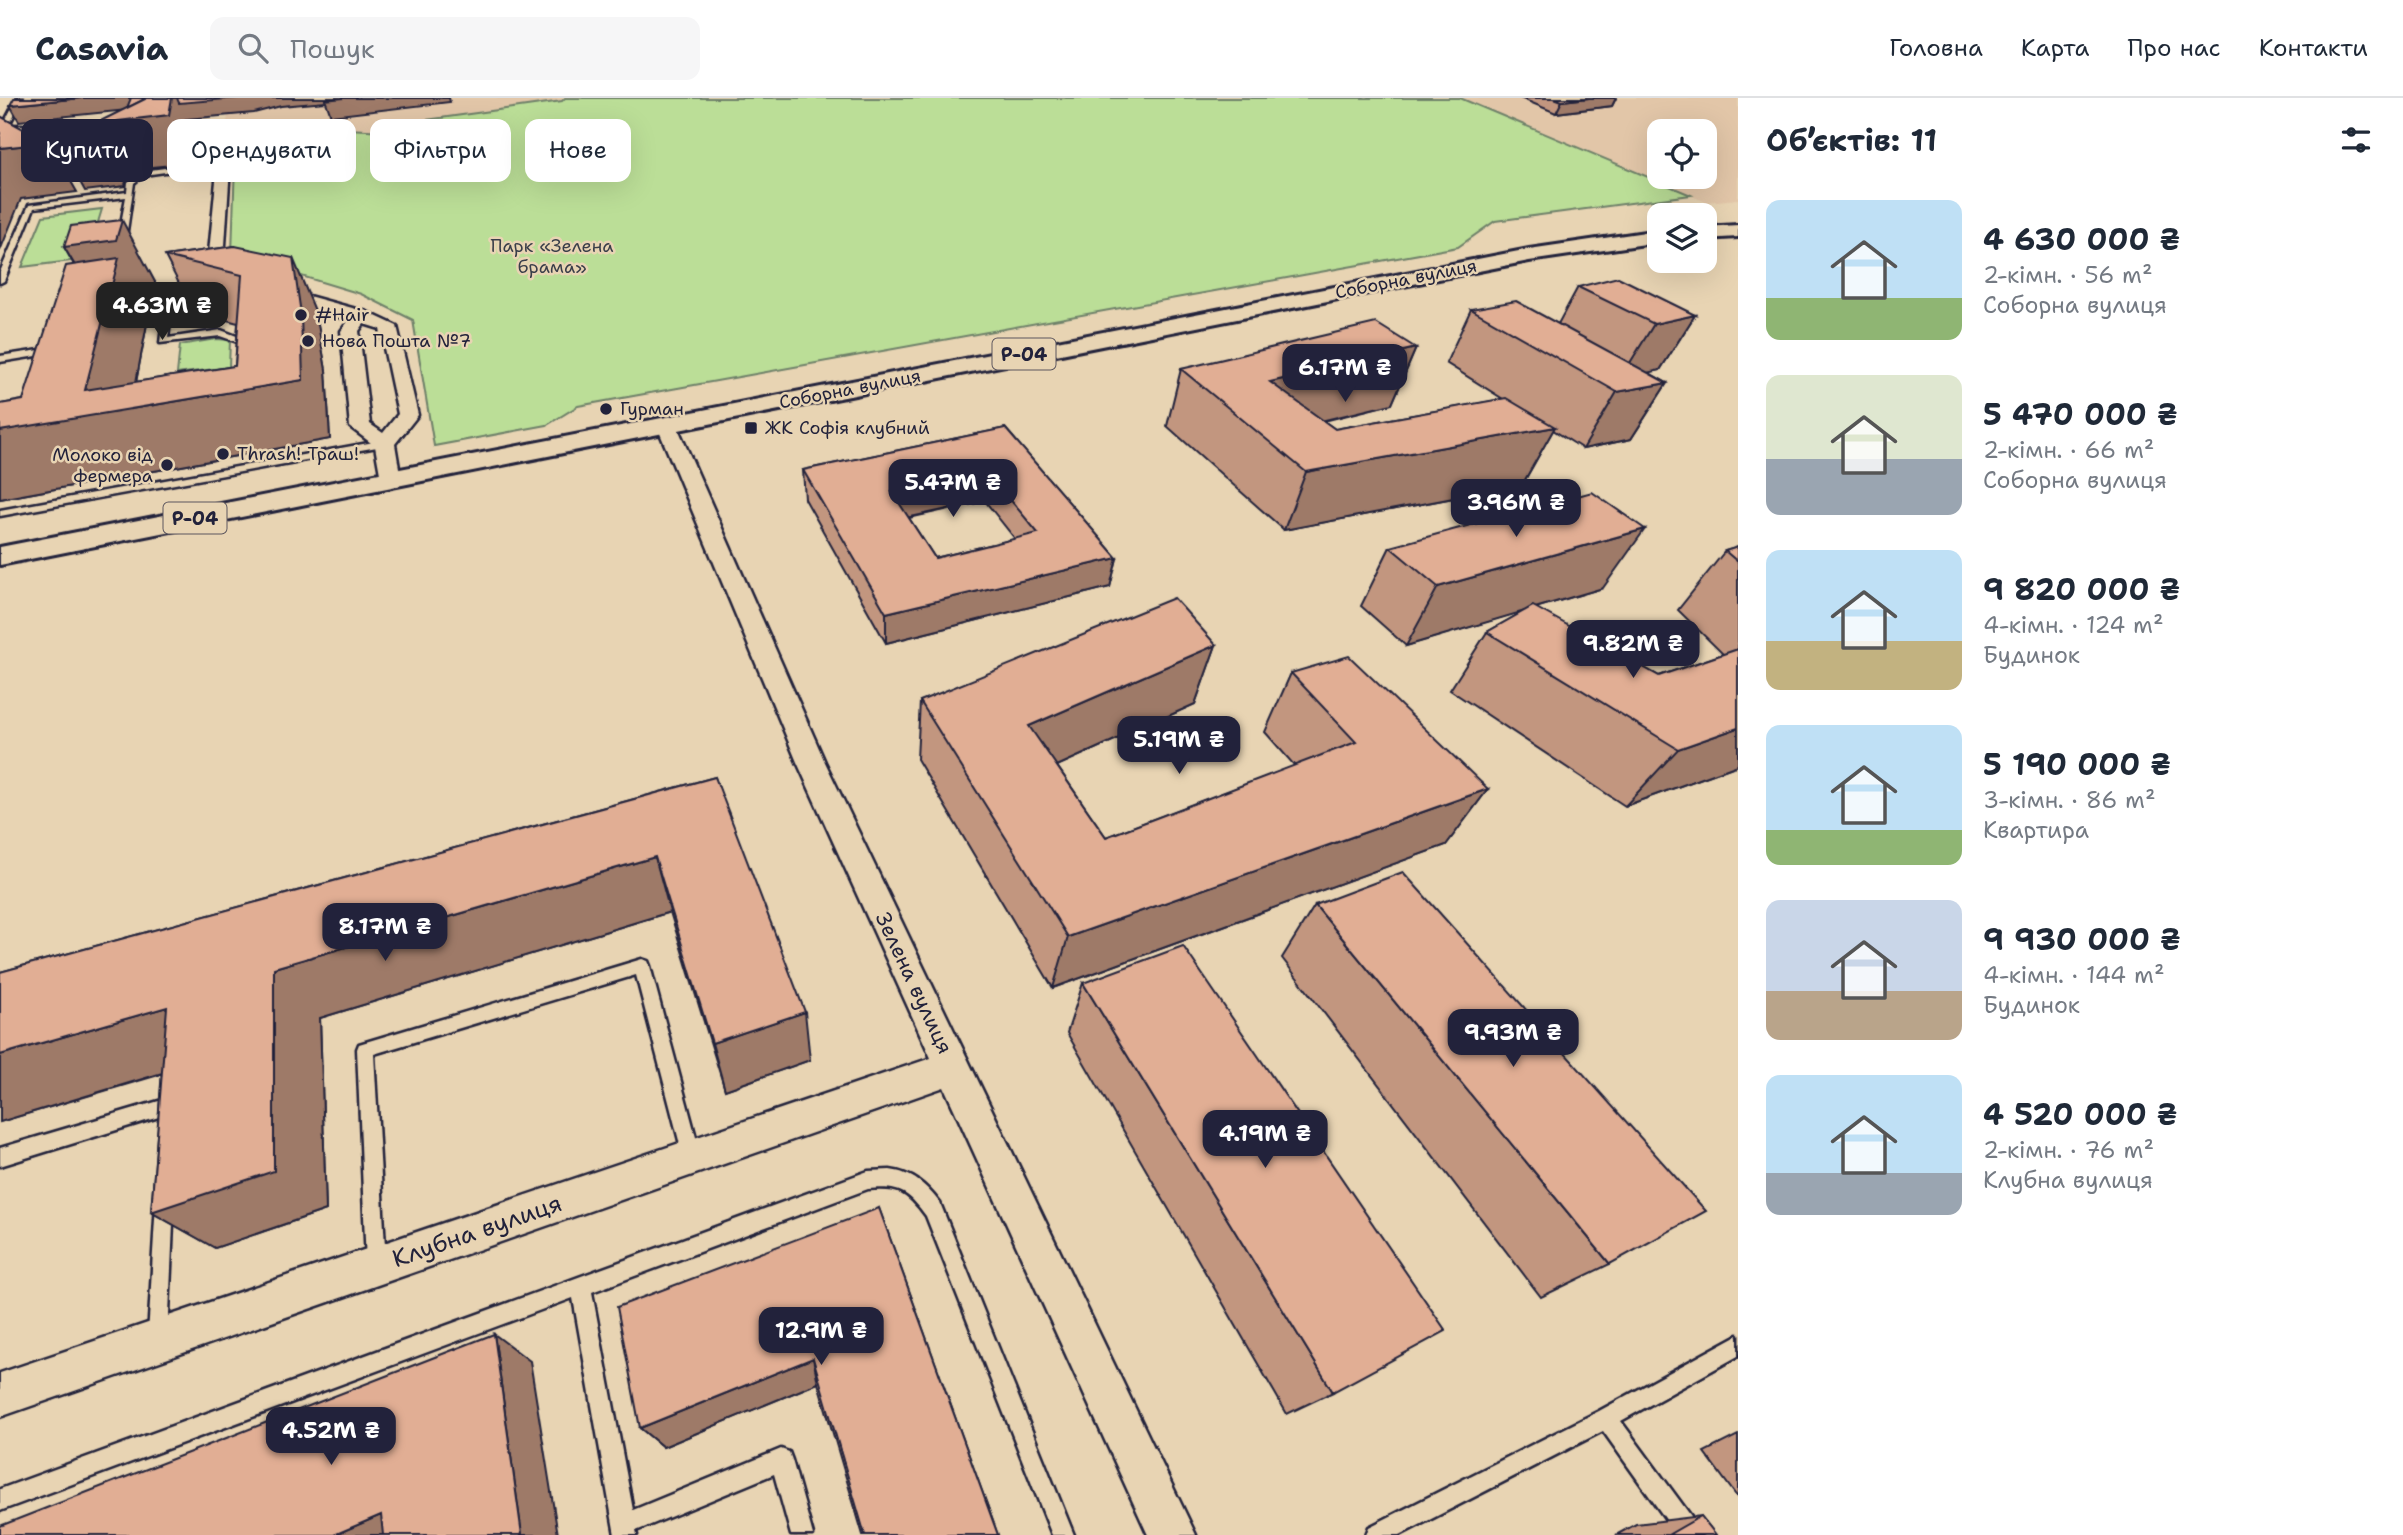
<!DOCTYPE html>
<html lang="uk">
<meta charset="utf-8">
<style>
:root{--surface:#fff;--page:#f6f6f7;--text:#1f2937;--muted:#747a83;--line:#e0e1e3;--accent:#22223b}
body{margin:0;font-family:"Shantell Sans",sans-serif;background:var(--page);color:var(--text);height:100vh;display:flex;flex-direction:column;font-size:26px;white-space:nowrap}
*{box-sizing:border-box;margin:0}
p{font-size:23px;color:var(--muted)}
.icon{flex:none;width:38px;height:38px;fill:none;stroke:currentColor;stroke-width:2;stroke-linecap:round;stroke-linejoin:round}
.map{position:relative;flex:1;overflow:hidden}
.sheet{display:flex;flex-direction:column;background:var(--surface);width:665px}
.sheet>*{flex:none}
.hud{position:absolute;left:21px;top:21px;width:665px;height:63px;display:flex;gap:14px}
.buttons{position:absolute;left:1647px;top:21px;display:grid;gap:14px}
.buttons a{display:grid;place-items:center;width:70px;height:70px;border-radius:14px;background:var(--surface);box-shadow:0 7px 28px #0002;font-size:35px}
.price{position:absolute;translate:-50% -60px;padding:0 16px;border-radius:14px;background:var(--accent);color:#fff;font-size:23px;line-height:46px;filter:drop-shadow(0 2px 4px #0008)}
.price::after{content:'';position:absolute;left:50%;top:42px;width:21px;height:16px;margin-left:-10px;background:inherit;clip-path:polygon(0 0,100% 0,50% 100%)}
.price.active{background:#222;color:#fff}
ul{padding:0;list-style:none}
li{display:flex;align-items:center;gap:21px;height:175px;padding:0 28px}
li span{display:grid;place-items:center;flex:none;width:196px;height:140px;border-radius:14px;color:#555}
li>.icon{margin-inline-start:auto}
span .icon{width:84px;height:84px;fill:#fffc;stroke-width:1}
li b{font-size:30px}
h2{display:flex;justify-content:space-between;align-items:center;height:84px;padding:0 28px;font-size:30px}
.tag{padding:0 24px;border-radius:14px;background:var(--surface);box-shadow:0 7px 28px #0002;font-size:24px;line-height:63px}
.tag.active{background:var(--accent);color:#fff}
header{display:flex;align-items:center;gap:42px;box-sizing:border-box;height:98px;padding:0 35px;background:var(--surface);border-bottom:2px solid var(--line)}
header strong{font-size:33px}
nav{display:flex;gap:38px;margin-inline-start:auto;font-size:24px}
.search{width:490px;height:63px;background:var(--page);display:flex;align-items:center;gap:18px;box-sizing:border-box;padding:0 24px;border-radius:14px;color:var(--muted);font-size:26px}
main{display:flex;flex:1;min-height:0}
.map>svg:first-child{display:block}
.built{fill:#e2c6a8;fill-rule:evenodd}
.green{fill:#bbde97;stroke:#6e8069;stroke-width:2}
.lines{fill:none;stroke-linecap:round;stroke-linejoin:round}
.service-casing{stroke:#22223b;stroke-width:5}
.minor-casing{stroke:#22223b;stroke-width:5}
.primary-casing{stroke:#22223b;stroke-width:6}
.service{fill:#e8d4b3;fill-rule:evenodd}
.minor{fill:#e8d4b3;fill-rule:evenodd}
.primary{fill:#e8d4b3;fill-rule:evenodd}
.wall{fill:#c2967f;stroke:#22223b;stroke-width:2;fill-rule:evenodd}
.shaded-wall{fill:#9e7a68;stroke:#22223b;stroke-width:2}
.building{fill:#e1ae94;stroke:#22223b;stroke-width:2;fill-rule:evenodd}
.poi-dot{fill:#22223b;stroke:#e8d4b3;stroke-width:2.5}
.labels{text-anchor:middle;stroke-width:5;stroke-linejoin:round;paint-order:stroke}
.far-park-label{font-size:18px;fill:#393e49;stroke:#e8d4b3}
.far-street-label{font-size:18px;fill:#22223b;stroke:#e8d4b3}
.far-poi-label{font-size:18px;fill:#22223b;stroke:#e8d4b3;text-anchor:start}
.shield{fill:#e8d4b3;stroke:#5d575f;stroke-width:2}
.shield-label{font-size:19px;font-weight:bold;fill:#22223b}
.street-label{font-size:21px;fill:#22223b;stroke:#e8d4b3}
.near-street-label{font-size:24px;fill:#22223b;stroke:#e8d4b3}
</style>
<header>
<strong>Casavia</strong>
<div class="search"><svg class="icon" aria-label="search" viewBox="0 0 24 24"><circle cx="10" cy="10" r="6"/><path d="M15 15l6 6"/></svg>Пошук</div>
<nav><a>Головна</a><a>Карта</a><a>Про нас</a><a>Контакти</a></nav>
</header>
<main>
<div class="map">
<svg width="1738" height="1437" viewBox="0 0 1738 1437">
<rect width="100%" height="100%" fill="#e8d4b3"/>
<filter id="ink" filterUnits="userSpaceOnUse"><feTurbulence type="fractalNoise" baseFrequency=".0143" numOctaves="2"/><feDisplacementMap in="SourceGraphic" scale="14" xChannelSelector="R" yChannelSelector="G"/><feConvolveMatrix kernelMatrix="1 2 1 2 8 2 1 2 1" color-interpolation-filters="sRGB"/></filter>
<g filter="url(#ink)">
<!-- built -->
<g class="built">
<polygon points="231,0 565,0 562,3 426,22 385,33 309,29 236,32 239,23 227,24"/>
<path d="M1460 0H1738V101L1706 104ZM1659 33H1704V79H1659Z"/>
</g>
<!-- green -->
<g class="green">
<polygon points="565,0 1460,0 1691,97 1495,123 1458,149 578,308 547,327 434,348 413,222 361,196 232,157 236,32 309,29 385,33 426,22 562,3"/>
<polygon points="102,111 87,161 22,169 43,118"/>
<polygon points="216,241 230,242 229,269 177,276 180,247"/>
</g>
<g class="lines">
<defs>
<g id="service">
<polygon points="17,0 23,0 10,25 0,32 0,27 5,23"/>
<polygon points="227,62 229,65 144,77 134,85 125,147 121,149 117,147 126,99 34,110 4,183 0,185 0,174 29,107 127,94 128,84 142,73"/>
<polygon points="204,200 207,200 207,204 172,210 168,240 221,232 247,242 247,256 241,256 240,245 220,238 160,245 164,211 128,216 124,214"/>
<polygon points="40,252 44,255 43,257 0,264 0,258"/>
<polygon points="385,342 388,343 388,347 0,418 0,412"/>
<polygon points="642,861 648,863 650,868 701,1058 698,1064 692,1067 686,1064 683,1058 636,877 374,956 386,1166 383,1173 376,1176 369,1173 366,1166 357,951 359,946"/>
<polygon points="169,1000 175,1002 178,1014 175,1020 169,1022 162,1018 0,1068 0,1050"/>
<path d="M890 1072C913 1075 926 1087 940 1105L1074 1437H1052L926 1118C908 1093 899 1088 868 1091L592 1194 633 1412 781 1351 789 1354 792 1362 813 1437H791L774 1376 636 1433 637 1437H615L573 1200 0 1413V1391L868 1073Z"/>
<polygon points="165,1095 172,1097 174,1104 168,1238 165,1245 158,1248 151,1245 148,1238 156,1104 158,1097"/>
<polygon points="1738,1237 1738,1258 1621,1323 1699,1429 1702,1437 1677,1437 1603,1333 1400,1437 1366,1437 1369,1429 1599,1313"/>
</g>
<g id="minor">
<path d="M0 27 202 29 232 37 224 163 272 188 367 214 397 228 418 317 395 346 401 382 398 387H382L375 348 350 329 341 233 349 222 260 196 208 165 220 42 201 37 0 35ZM364 226 380 231 398 316 383 335 370 326 359 233Z"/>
<polygon points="667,322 677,328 825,664 1196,1437 1148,1437 944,989 0,1319 0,1275 931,960 797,664 657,328"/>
</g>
<g id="primary">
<polygon points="1738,127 1738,139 1704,141 1704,129"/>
<polygon points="1659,132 1659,144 1529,163 0,467 0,449 1529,151"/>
</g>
</defs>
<!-- service casing -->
<use href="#service" class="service-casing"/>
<!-- minor casing -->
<use href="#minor" class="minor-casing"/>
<!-- primary casing -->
<use href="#primary" class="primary-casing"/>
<!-- service -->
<use href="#service" class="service"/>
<!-- minor -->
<use href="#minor" class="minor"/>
<!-- primary -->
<use href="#primary" class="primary"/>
</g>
<!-- wall -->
<g class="wall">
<polygon points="1520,0 1616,0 1612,8 1556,15"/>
<polygon points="235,148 316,215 326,272 330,341 0,401 0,306 23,302 74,167 64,149 155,184 151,205 144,206 149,215 136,284 235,268 238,225 193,213 165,158"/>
<polygon points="1578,189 1695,217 1660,272 1648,274 1667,285 1631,341 1583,351 1553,332 1522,387 1284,432 1167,328 1181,271 1416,250 1392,306 1324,323 1335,331 1503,301 1446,265 1471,211 1558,226"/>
<path d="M1005 330 1117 460 1110 489 886 545 805 401 803 372ZM985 403 1015 441 935 460 909 420Z"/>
<polygon points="1390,449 1603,490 1535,510 1659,578 1723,556 1678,512 1725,453 1738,449 1738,667 1625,708 1450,592 1487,534 1526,512 1406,548 1361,508"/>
<polygon points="1216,547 1195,606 1057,668 1106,739 1295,668 1265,634 1291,575 1488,691 1446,747 1053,890 917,661 920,603"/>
<polygon points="715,679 810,962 725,992 670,814 320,920 326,1112 215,1150 151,1114 162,976 0,1024 0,874"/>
<polygon points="1315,807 1610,1166 1541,1199 1282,860"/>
<polygon points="1083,885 1333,1294 1287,1316 1067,935"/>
<polygon points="879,1110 998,1437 863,1437 818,1285 663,1349 640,1330"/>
<polygon points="1738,1337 1738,1400 1704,1354"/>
<polygon points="1701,1418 1716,1437 1616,1437 1636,1426"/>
</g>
<!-- shaded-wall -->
<g class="shaded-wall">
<polygon points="82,0 449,0 450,4 331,18 326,4 281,8 254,15 186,21 195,40 192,65 142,70 126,82 125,88 85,93 58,44 101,34 127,12 19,23 10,7"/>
<polygon points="1589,0 1616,0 1612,8 1556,15 1562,3"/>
<polygon points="49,45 77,94 21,101 0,153 0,50"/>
<polygon points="122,122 155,184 151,205 144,206 149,215 131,311 303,282 293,160 316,215 326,272 330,341 0,401 0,333 85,292 102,213 64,149"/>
<polygon points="1695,217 1660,272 1620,281 1654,226"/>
<polygon points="1416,250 1392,306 1262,337 1270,284"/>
<polygon points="1667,285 1631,341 1583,351 1617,294"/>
<polygon points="1555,329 1522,387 1284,432 1306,374"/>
<polygon points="988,375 985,403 892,423 892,394"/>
<polygon points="1645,431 1603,490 1406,548 1438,489"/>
<polygon points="1117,460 1110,489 886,545 886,515"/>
<polygon points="1216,547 1195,606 1019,685 1029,628"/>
<polygon points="1738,630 1738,667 1625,708 1678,651"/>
<polygon points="1488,691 1446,747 1053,890 1068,839"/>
<polygon points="655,759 670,814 320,920 326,1112 215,1150 151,1114 274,870"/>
<polygon points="167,909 222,957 0,1024 0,957"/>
<polygon points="805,914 810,962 725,992 712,945"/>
<polygon points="494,1236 530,1263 558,1437 522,1437"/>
<polygon points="813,1260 818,1285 663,1349 640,1330"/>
<polygon points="381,1417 411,1437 334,1437"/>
</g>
<!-- building -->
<g class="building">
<polygon points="14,0 82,0 10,7"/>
<polygon points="131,0 147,0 127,10"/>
<polygon points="147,0 172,0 169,17 118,23 101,34 100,40 58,44"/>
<polygon points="177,0 239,0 179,5"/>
<polygon points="325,0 344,0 325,2"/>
<polygon points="1554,0 1589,0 1562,3"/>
<polygon points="0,18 49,45 0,50"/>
<polygon points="122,122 116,142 64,149 71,128"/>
<polygon points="235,148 293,160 301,216 303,282 0,333 0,306 23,302 66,168 119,160 85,292 235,268 242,177 165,158"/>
<polygon points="1618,179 1695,217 1654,226 1578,189"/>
<polygon points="1516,203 1667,285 1617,294 1471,211"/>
<polygon points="1376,225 1416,250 1270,284 1335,331 1506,300 1555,329 1306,374 1181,271"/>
<path d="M1005 330 1117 460 886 515 803 372ZM988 375 1038 435 935 460 892 394Z"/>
<polygon points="1592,394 1645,431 1438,489 1390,449"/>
<polygon points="1738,449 1738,464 1725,453"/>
<polygon points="1174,500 1216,547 1029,628 1106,739 1356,644 1291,575 1349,558 1488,691 1068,839 920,603"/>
<polygon points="1533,508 1659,578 1738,551 1738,630 1678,651 1487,534"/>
<polygon points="715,679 805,914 712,945 655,759 274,870 274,1073 151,1114 167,909 0,957 0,874"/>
<polygon points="1403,774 1706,1113 1610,1166 1315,807"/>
<polygon points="1183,848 1446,1233 1333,1294 1083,885"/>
<polygon points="879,1110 998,1437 865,1437 813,1260 640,1330 617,1209"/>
<polygon points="494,1236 522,1437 383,1437 381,1417 334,1437 0,1437 0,1428"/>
<polygon points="1701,1418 1716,1437 1668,1437"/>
</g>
</g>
<!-- markers -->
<g class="poi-dot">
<circle cx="301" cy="217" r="7"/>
<circle cx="308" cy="243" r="7"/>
<circle cx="606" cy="311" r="7"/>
<rect x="744" y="323" width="14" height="14" rx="3.5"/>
<circle cx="223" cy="356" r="7"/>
<circle cx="167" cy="367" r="7"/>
</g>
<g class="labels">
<!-- far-park labels -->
<g class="far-park-label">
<text x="552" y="154">Парк «Зелена<tspan x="552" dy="21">брама»</tspan></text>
</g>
<!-- far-street labels -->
<g class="far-street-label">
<text transform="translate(1406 181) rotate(-11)" y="6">Соборна вулиця</text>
<text transform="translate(850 291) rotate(-11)" y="6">Соборна вулиця</text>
</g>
<!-- far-poi labels -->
<g class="far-poi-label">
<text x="315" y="223">#Hair</text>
<text x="322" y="249">Нова Пошта №7</text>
<text x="620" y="317">Гурман</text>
<text x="765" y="336">ЖК Софія клубний</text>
<text x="237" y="362">Thrash! Траш!</text>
<text x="153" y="363" text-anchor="end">Молоко від<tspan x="153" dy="21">фермера</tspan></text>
</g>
<!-- shield labels -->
<g class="shield">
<rect x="992.5" y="240.5" width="63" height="31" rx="5"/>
<rect x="163.5" y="404.5" width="63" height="31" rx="5"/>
</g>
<g class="shield-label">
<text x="1024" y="263">Р-04</text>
<text x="195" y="427">Р-04</text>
</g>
<!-- street labels -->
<g class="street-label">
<text transform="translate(914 885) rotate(65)" y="7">Зелена вулиця</text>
</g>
<!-- near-street labels -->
<g class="near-street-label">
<text transform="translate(477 1133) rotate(-19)" y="8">Клубна вулиця</text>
</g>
</g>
</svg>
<div class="buttons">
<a><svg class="icon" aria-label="locate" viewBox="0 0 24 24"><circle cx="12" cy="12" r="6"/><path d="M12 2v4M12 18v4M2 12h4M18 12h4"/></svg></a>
<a><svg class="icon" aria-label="layers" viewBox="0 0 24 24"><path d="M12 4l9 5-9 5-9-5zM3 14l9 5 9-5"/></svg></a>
</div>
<b class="price active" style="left:162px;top:244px">4.63M ₴</b>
<b class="price" style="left:1345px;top:306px">6.17M ₴</b>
<b class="price" style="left:953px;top:421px">5.47M ₴</b>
<b class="price" style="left:1516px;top:441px">3.96M ₴</b>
<b class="price" style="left:1633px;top:582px">9.82M ₴</b>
<b class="price" style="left:1179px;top:678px">5.19M ₴</b>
<b class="price" style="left:385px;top:865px">8.17M ₴</b>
<b class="price" style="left:1513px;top:971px">9.93M ₴</b>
<b class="price" style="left:1265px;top:1072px">4.19M ₴</b>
<b class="price" style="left:821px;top:1269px">12.9M ₴</b>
<b class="price" style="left:331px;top:1369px">4.52M ₴</b>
<div class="hud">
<a class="tag active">Купити</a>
<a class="tag">Орендувати</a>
<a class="tag">Фільтри</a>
<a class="tag">Нове</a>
</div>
</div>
<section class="sheet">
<h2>Об’єктів: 11<svg class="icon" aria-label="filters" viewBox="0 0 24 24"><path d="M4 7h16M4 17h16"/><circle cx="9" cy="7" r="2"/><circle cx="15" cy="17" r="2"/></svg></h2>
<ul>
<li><span style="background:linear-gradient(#bfe0f5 70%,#8fb573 0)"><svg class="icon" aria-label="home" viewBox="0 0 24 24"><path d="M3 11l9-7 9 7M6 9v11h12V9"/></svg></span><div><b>4 630 000 ₴</b><p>2-кімн. · 56 m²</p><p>Соборна вулиця</p></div></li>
<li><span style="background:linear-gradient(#dfe7d0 60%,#9aa5b1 0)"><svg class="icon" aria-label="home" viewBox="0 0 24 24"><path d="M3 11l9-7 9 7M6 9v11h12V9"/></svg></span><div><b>5 470 000 ₴</b><p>2-кімн. · 66 m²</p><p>Соборна вулиця</p></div></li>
<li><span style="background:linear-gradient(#bfe0f5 65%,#c2b280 0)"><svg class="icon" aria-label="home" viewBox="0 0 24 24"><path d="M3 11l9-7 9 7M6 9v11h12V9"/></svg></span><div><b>9 820 000 ₴</b><p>4-кімн. · 124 m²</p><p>Будинок</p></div></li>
<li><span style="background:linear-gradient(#bfe0f5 75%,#8fb573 0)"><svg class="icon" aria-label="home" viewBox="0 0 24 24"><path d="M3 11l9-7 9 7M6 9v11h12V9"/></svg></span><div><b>5 190 000 ₴</b><p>3-кімн. · 86 m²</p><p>Квартира</p></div></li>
<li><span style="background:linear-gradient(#c9d6e8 65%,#b9a48a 0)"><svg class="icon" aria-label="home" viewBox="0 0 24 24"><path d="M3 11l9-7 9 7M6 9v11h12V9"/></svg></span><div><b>9 930 000 ₴</b><p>4-кімн. · 144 m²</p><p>Будинок</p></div></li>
<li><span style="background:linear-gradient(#bfe0f5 70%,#9aa5b1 0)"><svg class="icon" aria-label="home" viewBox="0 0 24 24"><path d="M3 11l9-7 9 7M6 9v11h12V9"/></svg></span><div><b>4 520 000 ₴</b><p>2-кімн. · 76 m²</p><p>Клубна вулиця</p></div></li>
</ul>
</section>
</main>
